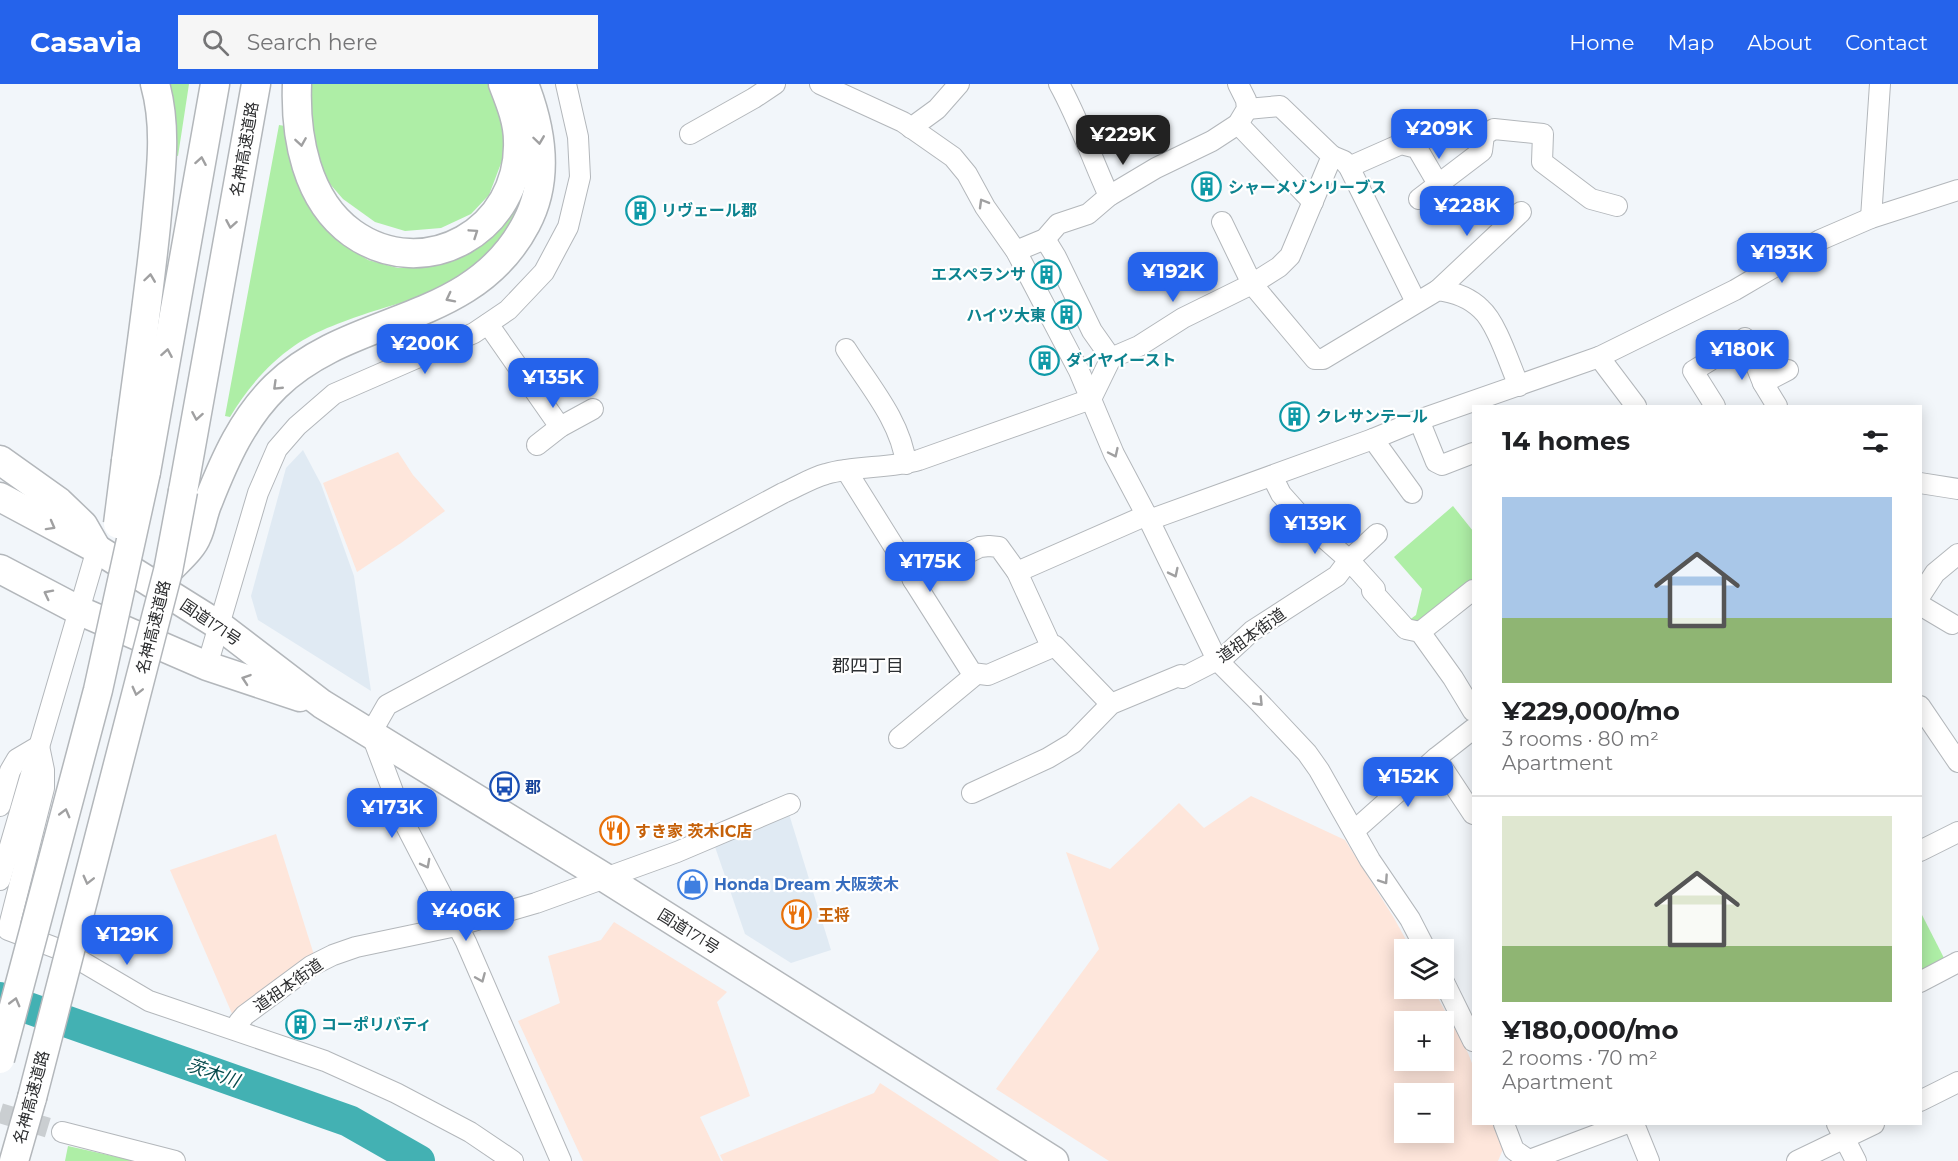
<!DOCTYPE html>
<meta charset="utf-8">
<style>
:root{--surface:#fff;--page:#f6f6f6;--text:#202124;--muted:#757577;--line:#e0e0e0;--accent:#2563eb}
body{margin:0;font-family:Montserrat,"Noto Sans JP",sans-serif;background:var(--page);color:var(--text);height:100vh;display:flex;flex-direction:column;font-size:22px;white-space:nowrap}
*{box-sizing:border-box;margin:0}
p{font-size:20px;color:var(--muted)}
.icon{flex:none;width:33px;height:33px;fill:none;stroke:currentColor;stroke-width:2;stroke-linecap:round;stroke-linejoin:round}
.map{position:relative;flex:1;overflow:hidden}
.sheet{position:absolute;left:1472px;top:321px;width:450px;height:720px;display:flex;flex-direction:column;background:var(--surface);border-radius:0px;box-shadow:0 3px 15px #0003}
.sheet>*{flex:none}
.controls{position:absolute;left:1394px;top:855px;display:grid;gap:12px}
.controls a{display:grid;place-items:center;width:60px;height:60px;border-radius:0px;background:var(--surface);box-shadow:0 3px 15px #0003;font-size:30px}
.price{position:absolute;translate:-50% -51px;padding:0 14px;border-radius:12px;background:var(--accent);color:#fff;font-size:20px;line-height:39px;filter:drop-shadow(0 2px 3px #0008)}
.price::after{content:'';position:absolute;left:50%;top:36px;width:18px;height:14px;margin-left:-9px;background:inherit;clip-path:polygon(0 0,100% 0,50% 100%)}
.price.selected{background:#222;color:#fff}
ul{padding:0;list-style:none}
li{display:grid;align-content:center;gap:12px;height:318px;padding:0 30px}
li+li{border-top:2px solid var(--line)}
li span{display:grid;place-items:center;height:186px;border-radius:0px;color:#555}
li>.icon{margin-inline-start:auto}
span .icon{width:108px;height:108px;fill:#fffc;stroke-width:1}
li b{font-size:26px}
h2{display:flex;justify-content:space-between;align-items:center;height:72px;padding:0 30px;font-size:26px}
header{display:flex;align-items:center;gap:36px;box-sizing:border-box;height:84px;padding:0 30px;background:var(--accent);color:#fff}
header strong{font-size:28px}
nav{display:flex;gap:33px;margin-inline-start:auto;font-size:21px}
.search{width:420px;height:54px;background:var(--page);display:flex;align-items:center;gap:15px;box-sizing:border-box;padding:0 21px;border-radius:0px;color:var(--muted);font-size:22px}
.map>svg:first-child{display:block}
.built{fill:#e0eaf3}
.industrial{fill:#fee6db;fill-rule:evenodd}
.green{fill:#aeeea6}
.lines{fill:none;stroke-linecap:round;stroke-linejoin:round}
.river{stroke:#43b1b3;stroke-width:32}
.minor-tunnel{stroke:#caced1;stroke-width:20;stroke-dasharray:20 10;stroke-linecap:butt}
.minor-casing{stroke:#b3b7bb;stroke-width:22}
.highway-casing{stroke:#b3b7bb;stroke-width:31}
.minor{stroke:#fff;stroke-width:20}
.highway{stroke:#fff;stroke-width:28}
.highway-bridge-casing{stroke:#b3b7bb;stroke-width:31;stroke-linecap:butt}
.highway-bridge{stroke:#fff;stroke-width:28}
.oneway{stroke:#a0a0a1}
.labels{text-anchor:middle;stroke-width:4.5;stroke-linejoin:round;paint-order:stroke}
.street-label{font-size:16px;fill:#2c2d2f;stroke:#fff}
.culture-label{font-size:16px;font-weight:bold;fill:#0d838f;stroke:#fff;text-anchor:start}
.transit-label{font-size:16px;font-weight:bold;fill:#164399;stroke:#fff;text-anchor:start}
.food-label{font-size:16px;font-weight:bold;fill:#c56008;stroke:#fff;text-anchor:start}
.shop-label{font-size:16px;font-weight:bold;fill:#366cbe;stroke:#fff;text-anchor:start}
.neighbourhood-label{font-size:18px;fill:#2c2f32;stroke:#fff}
.water-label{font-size:18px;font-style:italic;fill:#064a4c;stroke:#fff}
</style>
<header>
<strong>Casavia</strong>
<div class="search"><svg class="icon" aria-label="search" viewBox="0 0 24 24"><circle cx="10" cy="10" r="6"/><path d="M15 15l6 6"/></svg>Search here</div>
<nav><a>Home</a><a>Map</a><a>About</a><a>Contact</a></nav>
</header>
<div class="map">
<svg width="1958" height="1077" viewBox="0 0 1958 1077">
<rect width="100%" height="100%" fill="#f2f6fa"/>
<!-- built -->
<g class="built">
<polygon points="303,366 321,400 354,492 371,607 258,536 251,512 286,384"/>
<polygon points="789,730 831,866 791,879 745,850 714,760"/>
</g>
<!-- industrial -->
<g class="industrial">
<polygon points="398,368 413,391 445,427 401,459 357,488 323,399"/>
<path d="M1251 712 1345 756 1394 834 1411 865 1404 866V904L1433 905 1468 969 1473 982V1040H1495L1504 1063 1498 1077H1109L996 1005 1099 865 1066 768 1110 785 1179 719 1204 744ZM1404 938H1443V976H1404ZM1404 1010H1443V1048H1404Z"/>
<polygon points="276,750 314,871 233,932 170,786"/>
<polygon points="614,838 727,908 717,918 750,1012 700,1033 721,1077 583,1077 518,937 560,919 548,872 601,856"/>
<polygon points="880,999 1000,1077 723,1077 720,1071 874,1009"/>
</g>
<!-- green -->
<g class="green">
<polygon points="170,0 189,0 178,72 170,70 174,30"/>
<polygon points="312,0 489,0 503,38 503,74 489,111 471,130 441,144 405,147 375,138 343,115 323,92 310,56"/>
<path d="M279 41 285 42 307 117 335 154 368 176 398 184 434 182 465 170 491 150 519 118 522 122C506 148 492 171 467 189 439 210 406 217 374 227 349 235 315 247 294 262 268 280 246 306 230 333L225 332Z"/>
<polygon points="1453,422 1473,447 1473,496 1421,536 1409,539 1408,537 1416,531 1422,505 1394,473"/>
<polygon points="1920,827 1945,876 1920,889"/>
<polygon points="68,1062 135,1077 65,1077"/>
</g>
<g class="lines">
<!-- river -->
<polyline class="river" points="0,914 349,1037 419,1077"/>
<!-- minor-tunnel -->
<polyline class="minor-tunnel" points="0,1029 62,1048"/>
<defs>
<g id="minor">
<polyline points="820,0 903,38 953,73 967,90 985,123 1016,167 1079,287 1114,370 1149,436 1217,576 1259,618 1307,669 1319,686 1370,776 1410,835 1426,866"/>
<path d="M1059 0C1079 36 1092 75 1109 112"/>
<polyline points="1238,40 1313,118"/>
<polyline points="911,44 937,25 959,0"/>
<polyline points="690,50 754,14 775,0"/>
<polyline points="1332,72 1344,77 1349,83 1416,218"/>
<polyline points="1349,83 1401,60 1417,64 1438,100"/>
<polyline points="1419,115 1482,67 1484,51 1494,45 1543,50 1542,78 1591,115 1617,122"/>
<polyline points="1871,134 1880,0"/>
<polyline points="1222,138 1252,200 1279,183 1290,172 1332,72 1280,22 1247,25"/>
<polyline points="1016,167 1045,155 1058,140 1088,130 1109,112 1156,84 1212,57 1238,40 1247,25 1246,16 1238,0"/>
<polyline points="1438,206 1521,128"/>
<polyline points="488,240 560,343"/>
<polyline points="1745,254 1763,299 1777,322"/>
<path d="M846 265C868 300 901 337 906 380"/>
<polyline points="1599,273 1636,322"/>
<path d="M1111 274 1139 262 1183 234 1252 200 1315 275H1323L1438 206C1453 208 1470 214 1481 225 1497 239 1510 282 1519 302"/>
<polyline points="1714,274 1693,287 1715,322"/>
<polyline points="1763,299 1788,286"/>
<polyline points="1419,336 1436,378 1442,381 1473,369"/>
<polyline points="1373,355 1412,409"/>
<polyline points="537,361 560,343 593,325"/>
<polyline points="846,386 908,485 913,496 980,463 989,462 999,463 1017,488 1051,562"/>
<polyline points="1272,392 1281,410 1306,438 1349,476 1377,450"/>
<polyline points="1920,399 1958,405"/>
<polyline points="1149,436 1373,355 1419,336 1599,273 1735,206 1820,156 1871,134 1958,106"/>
<polyline points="1017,488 1147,431"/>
<polyline points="913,496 972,589 988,591 1055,562 1111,620"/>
<polyline points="1920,512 1935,489 1958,470"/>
<polyline points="1920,521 1952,540"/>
<polyline points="1420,548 1473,506"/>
<polyline points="207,582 258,409 277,365 297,342 334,310 474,249 508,226 544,188 568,143 580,93 578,53 566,0"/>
<polyline points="1920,622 1958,678"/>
<polyline points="899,654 975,591"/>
<polyline points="39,662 44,686 44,704 8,846 64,867 149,917 325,977 396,1009 470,1048 513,1077"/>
<polyline points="1436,674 1473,730"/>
<polyline points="972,709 1048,674 1073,659 1111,620 1181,591 1182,594 1225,572 1252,547 1337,492 1349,476 1375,505 1372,507 1406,545 1420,548 1453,594 1473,627"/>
<polyline points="0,722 10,687 17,675 39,662"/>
<polyline points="1355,746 1436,674 1473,645"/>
<polyline points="1920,767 1958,748"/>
<polyline points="0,796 97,465"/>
<polyline points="1443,896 1473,957"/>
<polyline points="1920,898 1958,878"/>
<polyline points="236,946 239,938 245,931 311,882 333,871 356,863 456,842 536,819 677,768 790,720"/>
<polyline points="1920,1017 1958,998"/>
<polyline points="1504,1040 1514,1066 1530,1077"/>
<polyline points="1634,1040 1649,1077"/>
<polyline points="1837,1040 1856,1077"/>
<polyline points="62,1048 175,1077"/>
<path d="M561 1077 466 858 406 742 371 649 387 621 783 409C797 403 811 394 826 390 856 381 889 385 919 376L1091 315 1111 274 1092 247 1056 173 1045 155"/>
<polyline points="1527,1077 1625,1040"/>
<polyline points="1797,1077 1874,1040"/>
</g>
<g id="highway">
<path d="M297 0C295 52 306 116 352 149 425 201 521 146 518 57 518 37 510 18 503 0"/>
<polyline points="0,376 59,418 83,441 95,462"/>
<path d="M126 377C136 298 148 220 156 141 160 94 168 46 155 0"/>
<polyline points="146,388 215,0"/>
<polyline points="183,407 256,0"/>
<polyline points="0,413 97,465 220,542 322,620 607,795 1054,1077"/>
<polyline points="0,485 80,527 207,582 300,613"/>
<path d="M168 487C177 477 192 465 197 452 202 441 203 429 208 418 225 375 243 334 276 302 352 228 472 243 526 140 550 95 542 46 524 0"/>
<polyline points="14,1077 32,1014"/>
</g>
</defs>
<!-- minor casing -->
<use href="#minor" class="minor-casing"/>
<!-- highway casing -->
<use href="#highway" class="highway-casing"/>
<!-- minor -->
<use href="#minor" class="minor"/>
<!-- highway -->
<use href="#highway" class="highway"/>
<defs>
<g id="highway-bridge">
<polyline points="118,440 126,377"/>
<polyline points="0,975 98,606 146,388"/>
<polyline points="32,1014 168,487 183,407"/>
</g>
</defs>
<!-- highway-bridge casing -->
<use href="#highway-bridge" class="highway-bridge-casing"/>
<!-- highway-bridge -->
<use href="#highway-bridge" class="highway-bridge"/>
</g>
<!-- one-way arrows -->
<defs><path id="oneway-chevron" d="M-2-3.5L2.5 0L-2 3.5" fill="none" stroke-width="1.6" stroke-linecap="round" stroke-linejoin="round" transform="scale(1.5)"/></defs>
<g class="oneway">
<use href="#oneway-chevron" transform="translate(539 56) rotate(82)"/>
<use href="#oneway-chevron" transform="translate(301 58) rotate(81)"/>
<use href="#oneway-chevron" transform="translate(201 77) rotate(-80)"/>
<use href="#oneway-chevron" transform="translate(983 119) rotate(-120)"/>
<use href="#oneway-chevron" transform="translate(231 140) rotate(100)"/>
<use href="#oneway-chevron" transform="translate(474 149) rotate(-34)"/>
<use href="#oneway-chevron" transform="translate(150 194) rotate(-82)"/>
<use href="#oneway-chevron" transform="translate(450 214) rotate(153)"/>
<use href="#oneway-chevron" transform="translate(167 269) rotate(-80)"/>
<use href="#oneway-chevron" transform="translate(277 302) rotate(136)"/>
<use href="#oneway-chevron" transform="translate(197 332) rotate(100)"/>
<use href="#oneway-chevron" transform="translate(1114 369) rotate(65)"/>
<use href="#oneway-chevron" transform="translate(51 442) rotate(29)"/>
<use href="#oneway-chevron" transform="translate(1174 489) rotate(64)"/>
<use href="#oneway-chevron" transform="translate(48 510) rotate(-153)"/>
<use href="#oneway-chevron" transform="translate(246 595) rotate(-161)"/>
<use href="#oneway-chevron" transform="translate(137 607) rotate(104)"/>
<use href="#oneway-chevron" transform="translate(1259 618) rotate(46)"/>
<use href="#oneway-chevron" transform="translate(65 729) rotate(-75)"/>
<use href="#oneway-chevron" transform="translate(426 780) rotate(62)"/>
<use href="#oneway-chevron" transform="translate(88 796) rotate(104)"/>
<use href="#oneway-chevron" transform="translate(1384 796) rotate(56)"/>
<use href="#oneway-chevron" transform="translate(481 894) rotate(67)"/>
<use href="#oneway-chevron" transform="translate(15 918) rotate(-75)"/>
</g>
<!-- icons -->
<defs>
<symbol id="building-ring" viewBox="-11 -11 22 22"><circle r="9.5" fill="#fff" stroke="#0f9aa8" stroke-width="1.5"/><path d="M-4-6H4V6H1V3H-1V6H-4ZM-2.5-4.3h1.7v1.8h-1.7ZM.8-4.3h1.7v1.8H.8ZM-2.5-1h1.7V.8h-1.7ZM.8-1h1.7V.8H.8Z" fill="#0f9aa8"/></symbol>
<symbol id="bus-ring" viewBox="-11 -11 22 22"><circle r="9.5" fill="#fff" stroke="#1a4fb4" stroke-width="1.5"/><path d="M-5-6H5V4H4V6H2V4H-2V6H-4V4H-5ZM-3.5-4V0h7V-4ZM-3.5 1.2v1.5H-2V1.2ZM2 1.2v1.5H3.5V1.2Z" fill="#1a4fb4"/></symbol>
<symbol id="restaurant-ring" viewBox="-11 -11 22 22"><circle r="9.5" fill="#fff" stroke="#e8710a" stroke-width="1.5"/><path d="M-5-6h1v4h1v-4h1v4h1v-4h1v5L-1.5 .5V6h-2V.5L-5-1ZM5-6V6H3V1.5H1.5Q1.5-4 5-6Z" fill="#e8710a"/></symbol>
<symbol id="shop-ring" viewBox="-11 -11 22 22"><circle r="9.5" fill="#fff" stroke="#3f7fe0" stroke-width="1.5"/><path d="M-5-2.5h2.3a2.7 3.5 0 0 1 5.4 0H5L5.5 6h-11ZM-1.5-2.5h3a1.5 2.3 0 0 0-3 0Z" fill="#3f7fe0"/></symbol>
</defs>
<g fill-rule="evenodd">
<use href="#building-ring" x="1190" y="86" width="33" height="33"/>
<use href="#building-ring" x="624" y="110" width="33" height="33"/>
<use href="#building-ring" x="1030" y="174" width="33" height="33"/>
<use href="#building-ring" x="1050" y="214" width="33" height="33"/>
<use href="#building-ring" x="1028" y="260" width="33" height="33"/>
<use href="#building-ring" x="1278" y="316" width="33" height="33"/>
<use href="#bus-ring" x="488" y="686" width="33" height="33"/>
<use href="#restaurant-ring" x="598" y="730" width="33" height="33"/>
<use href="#shop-ring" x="676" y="784" width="33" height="33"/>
<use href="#restaurant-ring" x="780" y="814" width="33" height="33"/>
<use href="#building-ring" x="284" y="924" width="33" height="33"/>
</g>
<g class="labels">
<!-- street labels -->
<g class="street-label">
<text transform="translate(244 65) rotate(-80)" y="6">名神高速道路</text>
<text transform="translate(211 538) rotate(34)" y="6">国道171号</text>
<text transform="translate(153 543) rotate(-76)" y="6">名神高速道路</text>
<text transform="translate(1251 551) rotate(-36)" y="6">道祖本街道</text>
<text transform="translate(689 847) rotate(32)" y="6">国道171号</text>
<text transform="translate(288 901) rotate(-35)" y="6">道祖本街道</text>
<text transform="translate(31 1013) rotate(-75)" y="6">名神高速道路</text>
</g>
<!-- culture labels -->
<g class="culture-label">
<text x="1228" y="109">シャーメゾンリーブス</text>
<text x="661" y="132">リヴェール郡</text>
<text x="1026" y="196" text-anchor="end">エスペランサ</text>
<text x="1046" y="237" text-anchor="end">ハイツ大東</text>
<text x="1066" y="282">ダイヤイースト</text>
<text x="1316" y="338">クレサンテール</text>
<text x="321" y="946">コーポリバティ</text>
</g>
<!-- transit labels -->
<g class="transit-label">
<text x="525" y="709">郡</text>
</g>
<!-- food labels -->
<g class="food-label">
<text x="635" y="753">すき家 茨木IC店</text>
<text x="818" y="837">王将</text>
</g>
<!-- shop labels -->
<g class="shop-label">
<text x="714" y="806">Honda Dream 大阪茨木</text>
</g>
<!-- neighbourhood labels -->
<g class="neighbourhood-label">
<text x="868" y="588">郡四丁目</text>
</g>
<!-- water labels -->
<g class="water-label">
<text transform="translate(213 989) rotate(19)" y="6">茨木川</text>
</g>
</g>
</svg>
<div class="controls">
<a><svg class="icon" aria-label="layers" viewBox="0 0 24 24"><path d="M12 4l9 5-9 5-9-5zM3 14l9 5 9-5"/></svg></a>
<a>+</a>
<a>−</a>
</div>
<b class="price" style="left:1439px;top:76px">¥209K</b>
<b class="price selected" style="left:1123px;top:82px">¥229K</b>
<b class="price" style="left:1467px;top:153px">¥228K</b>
<b class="price" style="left:1782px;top:200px">¥193K</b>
<b class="price" style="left:1173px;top:219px">¥192K</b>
<b class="price" style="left:425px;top:291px">¥200K</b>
<b class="price" style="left:1742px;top:297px">¥180K</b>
<b class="price" style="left:553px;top:325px">¥135K</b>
<b class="price" style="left:1315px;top:471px">¥139K</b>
<b class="price" style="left:930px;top:509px">¥175K</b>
<b class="price" style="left:1408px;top:724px">¥152K</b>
<b class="price" style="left:392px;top:755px">¥173K</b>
<b class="price" style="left:466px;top:858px">¥406K</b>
<b class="price" style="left:127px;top:882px">¥129K</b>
<section class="sheet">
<h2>14 homes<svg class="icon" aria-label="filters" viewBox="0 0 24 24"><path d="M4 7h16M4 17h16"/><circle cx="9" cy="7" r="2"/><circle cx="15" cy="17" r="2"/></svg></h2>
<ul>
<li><span style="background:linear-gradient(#a9c7e8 65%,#8fb573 0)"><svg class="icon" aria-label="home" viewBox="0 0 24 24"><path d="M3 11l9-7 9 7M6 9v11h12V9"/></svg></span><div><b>¥229,000/mo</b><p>3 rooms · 80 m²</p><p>Apartment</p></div></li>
<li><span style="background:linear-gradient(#dfe7d0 70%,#8fb573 0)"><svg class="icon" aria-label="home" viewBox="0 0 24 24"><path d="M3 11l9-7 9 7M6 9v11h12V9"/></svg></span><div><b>¥180,000/mo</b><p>2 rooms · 70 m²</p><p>Apartment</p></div></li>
</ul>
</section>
</div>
